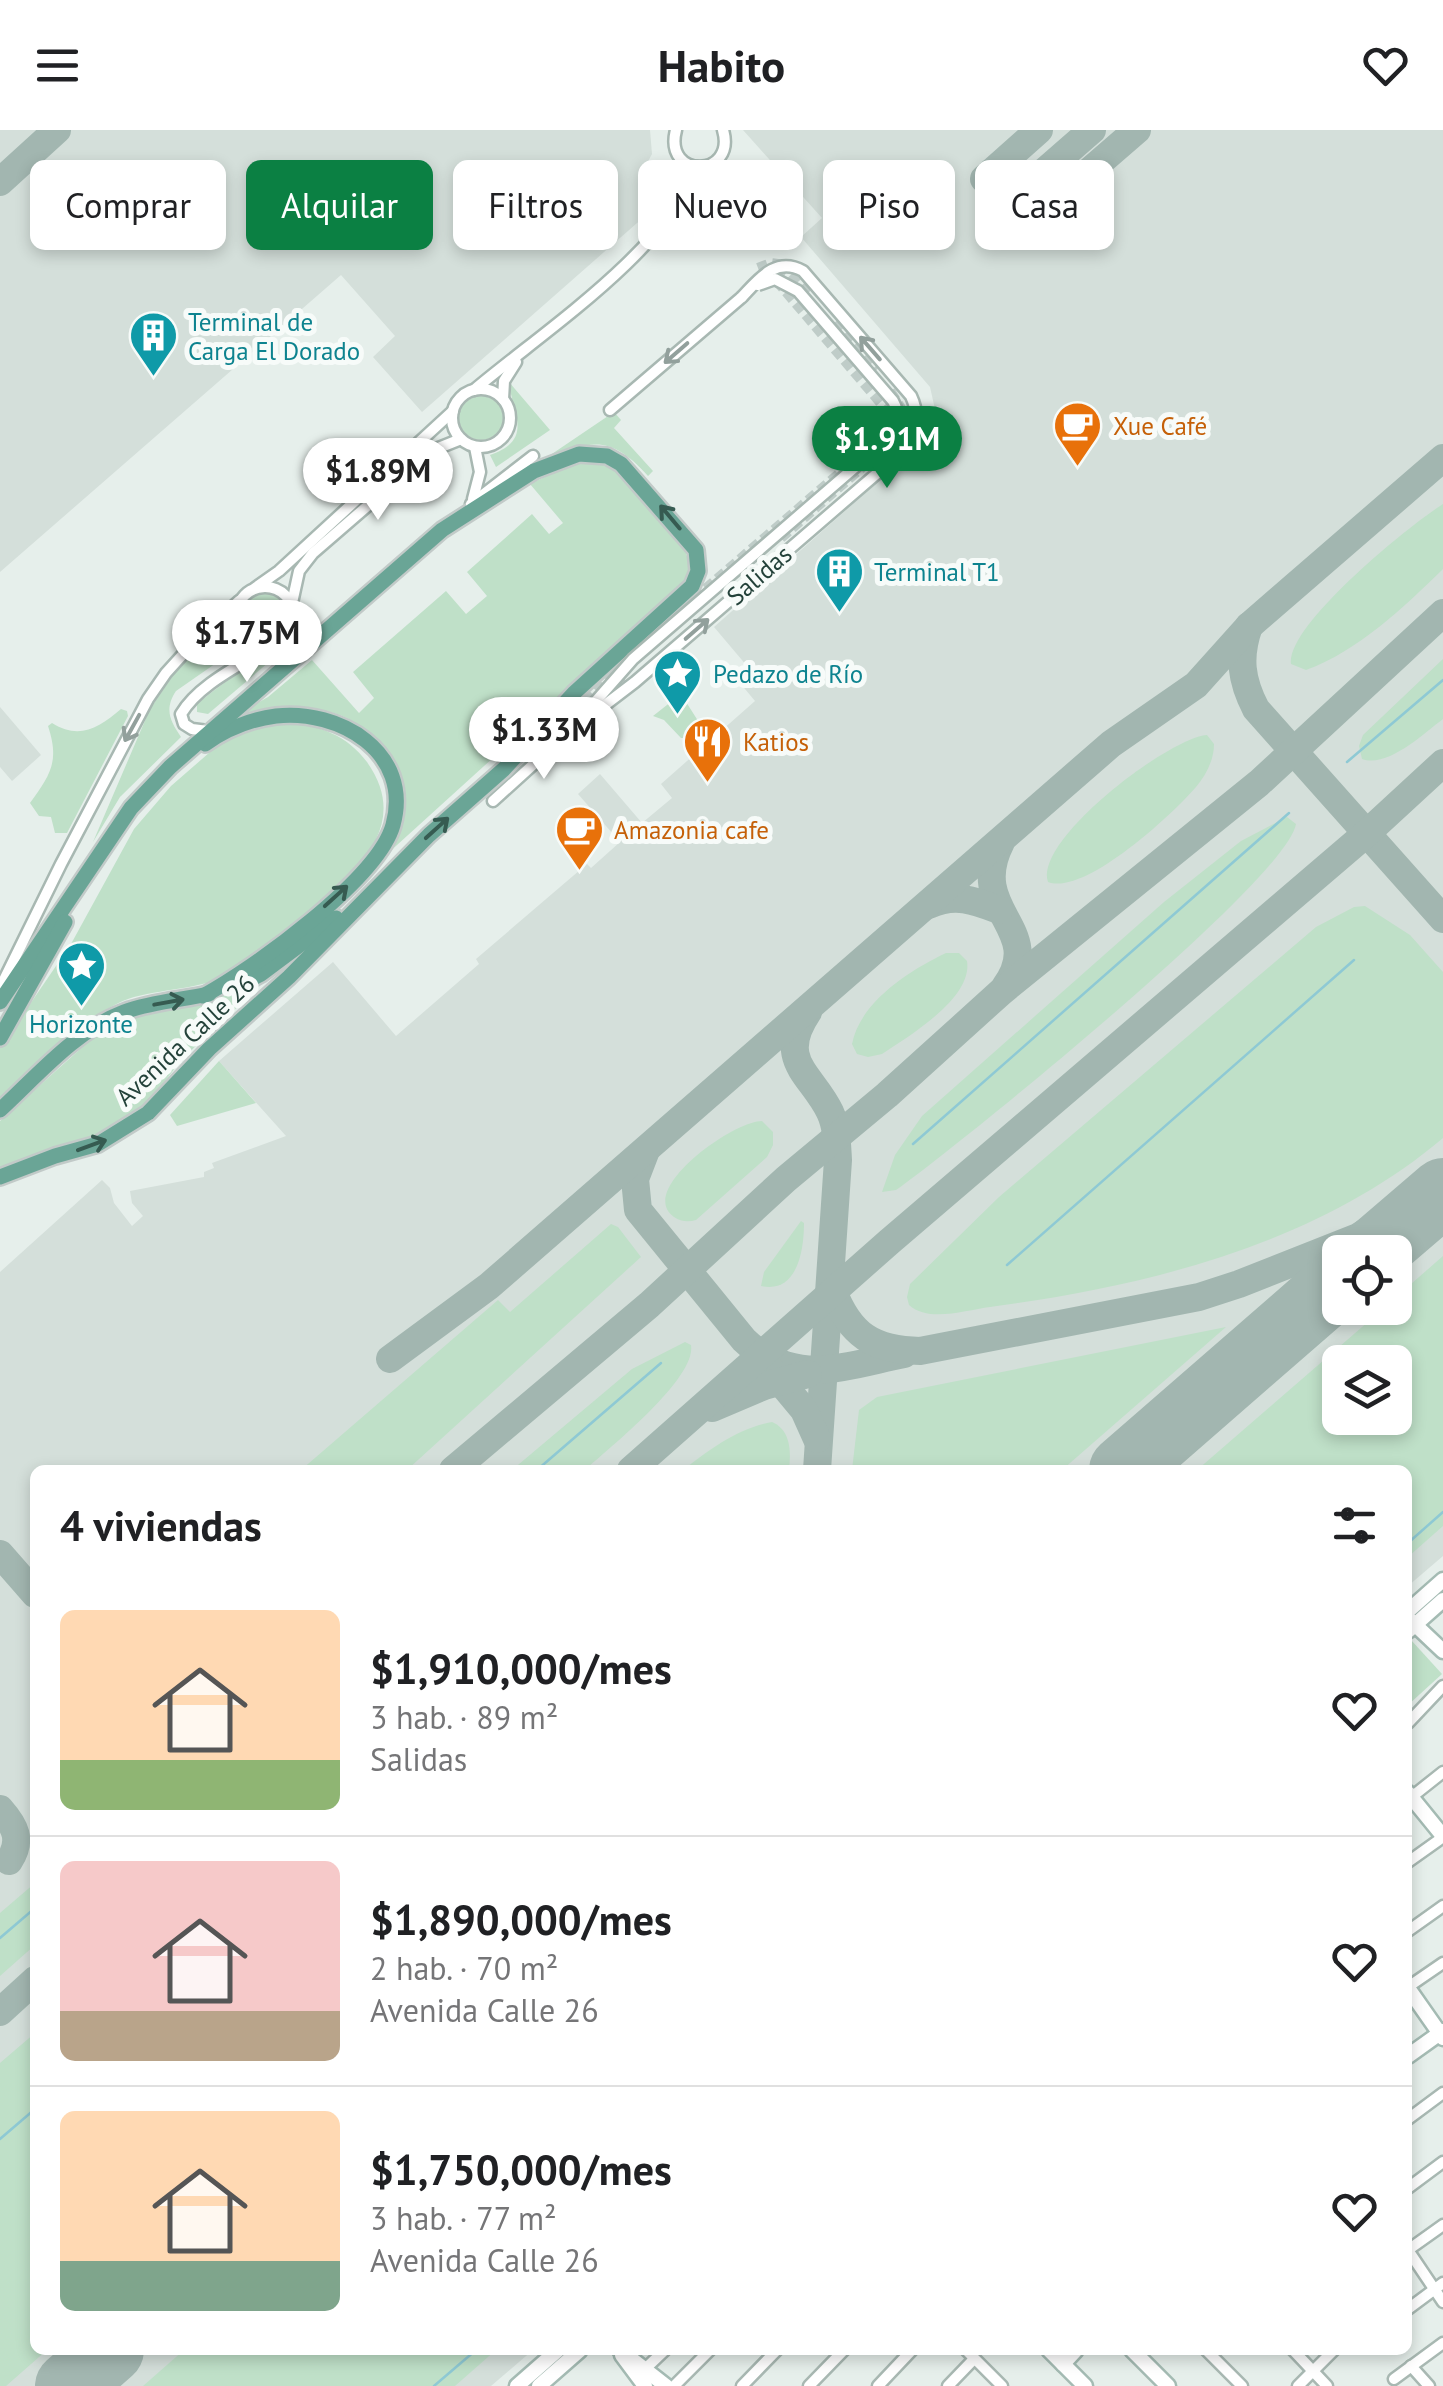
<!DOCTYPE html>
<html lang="es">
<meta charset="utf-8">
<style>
:root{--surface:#fff;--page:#f6f6f6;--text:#202124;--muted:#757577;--line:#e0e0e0;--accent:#0b8043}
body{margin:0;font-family:"PT Sans",sans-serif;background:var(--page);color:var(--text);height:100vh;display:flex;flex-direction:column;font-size:38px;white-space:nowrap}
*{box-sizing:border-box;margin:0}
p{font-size:32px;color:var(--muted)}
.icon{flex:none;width:55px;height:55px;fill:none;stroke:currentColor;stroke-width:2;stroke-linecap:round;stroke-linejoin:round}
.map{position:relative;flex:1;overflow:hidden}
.sheet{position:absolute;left:30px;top:1335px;width:1382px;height:890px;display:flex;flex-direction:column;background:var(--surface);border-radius:15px;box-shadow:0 5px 15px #0003}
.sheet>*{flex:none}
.guide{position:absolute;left:30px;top:30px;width:1385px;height:90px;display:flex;gap:20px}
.controls{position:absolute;left:1322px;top:1105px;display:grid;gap:20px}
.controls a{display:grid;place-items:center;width:90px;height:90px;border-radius:15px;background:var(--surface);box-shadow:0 5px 15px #0003;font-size:50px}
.price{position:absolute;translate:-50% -85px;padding:0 22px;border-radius:35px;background:#fff;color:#222;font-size:32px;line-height:65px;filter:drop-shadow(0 2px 5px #0008)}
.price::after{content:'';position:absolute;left:50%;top:60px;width:30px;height:22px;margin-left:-15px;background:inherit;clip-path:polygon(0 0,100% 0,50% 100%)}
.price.selected{background:var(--accent);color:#fff}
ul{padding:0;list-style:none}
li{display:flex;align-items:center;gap:30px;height:250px;padding:0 30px}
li+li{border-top:2px solid var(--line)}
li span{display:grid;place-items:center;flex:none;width:280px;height:200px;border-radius:15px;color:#555}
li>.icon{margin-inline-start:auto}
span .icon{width:120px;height:120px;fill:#fffc;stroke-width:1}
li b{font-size:42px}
h2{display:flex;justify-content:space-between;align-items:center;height:120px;padding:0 30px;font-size:42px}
.pill{padding:0 35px;border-radius:15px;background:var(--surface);box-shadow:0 5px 15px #0003;font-size:35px;line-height:90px}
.pill.selected{background:var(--accent);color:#fff}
header{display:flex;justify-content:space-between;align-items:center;height:130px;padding:0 30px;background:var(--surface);font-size:45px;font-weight:700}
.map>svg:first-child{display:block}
.built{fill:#d4dfda;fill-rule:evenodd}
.green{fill:#bfe0c8;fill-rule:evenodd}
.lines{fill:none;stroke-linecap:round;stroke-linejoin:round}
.stream{stroke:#8ec9d4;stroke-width:2.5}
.taxiway{stroke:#a2b6b0;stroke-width:28}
.runway{stroke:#a2b6b0;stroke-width:68}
.street-tunnel{stroke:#bfccc8;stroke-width:10;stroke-dasharray:10 5;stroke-linecap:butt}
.street-casing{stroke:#a8b8b2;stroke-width:15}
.secondary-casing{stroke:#a4bbb3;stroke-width:19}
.primary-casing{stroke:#c2cac8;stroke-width:20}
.street{stroke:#fff;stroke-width:10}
.secondary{stroke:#fff;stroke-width:14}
.primary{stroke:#6aa596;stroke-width:15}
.street-bridge-casing{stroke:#a8b8b2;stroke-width:15;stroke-linecap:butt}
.street-bridge{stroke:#fff;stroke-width:10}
.oneway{stroke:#92a09c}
.oneway2{stroke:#365b51}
.labels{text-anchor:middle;stroke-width:10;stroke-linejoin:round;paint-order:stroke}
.culture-label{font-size:25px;fill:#0d838f;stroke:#f7fbf9;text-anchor:start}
.food-label{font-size:25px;fill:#c56008;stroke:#f7fbf9;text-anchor:start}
.street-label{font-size:25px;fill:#24423a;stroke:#f7fbf9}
</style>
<header><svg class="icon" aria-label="menu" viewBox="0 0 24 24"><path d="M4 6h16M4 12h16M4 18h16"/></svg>Habito<svg class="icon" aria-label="heart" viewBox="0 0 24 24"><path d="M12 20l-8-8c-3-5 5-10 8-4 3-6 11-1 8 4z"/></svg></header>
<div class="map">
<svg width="1443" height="2256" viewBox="0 0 1443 2256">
<rect width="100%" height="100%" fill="#e6efeb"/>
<!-- built -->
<g class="built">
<polygon points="0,0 650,0 652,24 645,37 654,47 639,61 653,79 422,282 373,227 395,206 341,145 0,442"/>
<path d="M743 0H1443V1426L1408 1456V1340H35V2220H533L491 2256H0V1142L102 1050 110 1058 114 1073 132 1096 143 1086 132 1073 130 1061 204 1047V1042L214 1038 212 1033 286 1006 219 931 333 832 396 906 479 834 476 829 587 734 591 738 620 712 578 664 600 644 642 693 672 668 661 654 755 571 735 547 747 536 714 497 932 304 937 288 930 257 801 107 822 88ZM1340 1122H1395V1178H1340ZM1340 1232H1395V1288H1340Z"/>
<polygon points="0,577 41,625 12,651 0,637"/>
</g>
<!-- green -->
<g class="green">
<path d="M509 252 550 300 496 337 490 325C535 309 512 284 509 252Z"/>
<circle cx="481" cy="288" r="22"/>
<path d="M614 282 621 290 614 298 653 341 648 346C608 302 591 311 540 332Z"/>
<path d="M591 332 611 337 622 345C648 374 695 407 689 450L386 725 400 680C392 662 377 615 365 602 332 563 264 586 223 593L268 567 312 530 359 583 374 568 353 542 446 461 466 484 487 466 467 442 532 384 549 404 563 393 530 354 572 334Z"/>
<path d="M1443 374V439C1404 477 1358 521 1306 540L1291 534C1285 496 1411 394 1443 374Z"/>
<circle cx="265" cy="485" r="21"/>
<path d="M229 486 232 502 247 517 232 522 176 561C164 579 170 591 181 607L120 667 93 712 150 579 176 541Z"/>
<path d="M273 523 275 527 208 584 197 582V574C221 554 245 537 273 523Z"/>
<path d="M1443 529V589C1423 604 1388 638 1362 629L1359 616 1363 605Z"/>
<polygon points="681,564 700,594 692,608 681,608 664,590 653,586"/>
<path d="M121 579 127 581 128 586 67 703H55L51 687 39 686 30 673C50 645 60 632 48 596L52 593C79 610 99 598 121 579Z"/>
<path d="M288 592C320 596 347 605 367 632 415 700 348 748 302 788 283 806 260 829 237 841 204 859 169 858 134 867 120 871 105 880 93 888 59 909 30 942 0 968V918L71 814 134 699 171 656 225 609 256 596Z"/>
<path d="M1207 605 1214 614C1214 630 1206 645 1196 657 1172 685 1084 766 1048 752 1033 711 1168 608 1207 605Z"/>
<path d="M1287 687 1296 694C1287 750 958 1016 896 1060L882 1062 895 1025 922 986 1164 772 1241 711Z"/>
<path d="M1365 776 1410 805 1443 842V1008C1318 1114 1148 1156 990 1177 966 1180 929 1193 909 1175L907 1167 910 1154 999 1067 1316 797 1354 777Z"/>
<path d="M946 823H959L967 831C973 868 909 906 882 924L868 927 857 924 852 914C860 872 910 840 946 823Z"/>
<polygon points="266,850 181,930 151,970 121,996 0,1040 0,991 107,895 130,884 229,865"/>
<polygon points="219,931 256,973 177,996 170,985"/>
<path d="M762 991 773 1002V1015L767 1027 696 1090C689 1092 681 1092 674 1087 636 1060 733 991 762 991Z"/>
<path d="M801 1091 804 1093C804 1119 798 1164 761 1156L764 1142Z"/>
<polygon points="611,1094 618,1097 641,1127 407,1340 301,1340 498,1170 510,1182"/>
<path d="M1443 1126V1396L1408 1427V1340H1197L1384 1178H1395V1168ZM1340 1232H1395V1288H1340Z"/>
<polygon points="1226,1197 1062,1340 852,1340 859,1280 877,1267"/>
<path d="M685 1212 691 1215C697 1248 609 1318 585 1340H512L632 1239Z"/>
<path d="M772 1292C791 1300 791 1322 789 1340H683C710 1319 738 1298 772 1292Z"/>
<polygon points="1411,1510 1442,1544 1408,1575 1408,1513"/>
<polygon points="35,1753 35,1815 0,1846 0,1783"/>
<polygon points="35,1903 35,2220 47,2220 6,2256 0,2256 0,1933"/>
<polygon points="184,2220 496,2220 455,2256 143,2256"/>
</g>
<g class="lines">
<!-- stream -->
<g class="stream">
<polyline points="1347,632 1443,550"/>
<polyline points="913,1014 1289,683"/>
<polyline points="1007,1135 1354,830"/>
<polyline points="537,1340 661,1233"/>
<polyline points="1408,1413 1443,1382"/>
<polyline points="0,1808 35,1778"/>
<polyline points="0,2009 35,1979"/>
<polyline points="434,2256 476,2220"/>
</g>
<!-- taxiway -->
<g class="taxiway">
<polyline points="984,49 1039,0"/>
<polyline points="0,52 57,0"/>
<polyline points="1006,75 1092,0"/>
<polyline points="1025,97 1137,0"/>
<path d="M1249 496C1238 527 1241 550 1256 579L1443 789"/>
<path d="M1001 712C965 782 1048 798 1005 857"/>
<path d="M929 775C954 763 974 770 999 780"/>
<path d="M808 882C775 931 812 944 830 982 837 997 837 1014 838 1030L817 1340"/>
<path d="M645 1023 635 1049 638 1080 744 1210C794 1258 844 1236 904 1224"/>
<path d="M833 1161C850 1205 873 1220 920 1221L1199 1167 1239 1154 1358 1107 1443 1053"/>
<polyline points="390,1229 489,1156 1111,614 1196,555 1249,496 1443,328"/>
<polyline points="769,1238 804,1280 817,1309"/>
<polyline points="712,1278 764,1256 808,1244"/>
<polyline points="453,1340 649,1175 786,1049 887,965 1001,862 1259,653 1443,483"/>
<polyline points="631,1340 889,1112 1367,703 1443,633"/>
<polyline points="0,1424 35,1464"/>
<path d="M0 1679C15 1696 23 1710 9 1731"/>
<polyline points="0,1882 35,1850"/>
</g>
<!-- runway -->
<g class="runway">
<polyline points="1373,1122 1443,1062"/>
<polyline points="1123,1340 1340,1151"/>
<polyline points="69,2256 110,2220"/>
</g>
<!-- street-tunnel -->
<g class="street-tunnel">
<polyline points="778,137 788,143 809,166"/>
<polyline points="758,138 771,133 786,135"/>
<polyline points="833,194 874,242"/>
<polyline points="781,408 898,306 904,283 889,259"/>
<path d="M573 580 623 530 879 309C888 299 891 289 884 277L775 149"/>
<polyline points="574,586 627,553"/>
<polyline points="559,595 577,580"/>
</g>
<defs>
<g id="street">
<path d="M676 0C663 50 737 48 723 0"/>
<circle cx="481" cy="288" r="29"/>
<path d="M474 260C544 201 664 123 698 37"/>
<polyline points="503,269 504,251 516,232"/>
<polyline points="610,280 742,167"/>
<polyline points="473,369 480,342 475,317"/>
<polyline points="471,374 533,326"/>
<circle cx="265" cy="486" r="29"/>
<polyline points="255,458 279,441 453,281"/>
<polyline points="292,473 299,441 313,423 431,321 461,309"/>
<path d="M208 601 192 599 184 594 181 584C199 554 241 535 270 516"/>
<polyline points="493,671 567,604"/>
<polyline points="0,858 61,734 148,569 166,543 195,511 239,471"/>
<polyline points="1408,1593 1443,1556"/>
<polyline points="1409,1669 1443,1642"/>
<polyline points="1408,1732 1443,1707"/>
<polyline points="1408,1801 1443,1776"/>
<polyline points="1408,1857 1443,1833"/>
<polyline points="1408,1989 1443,1963"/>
<polyline points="1408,2058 1443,2032"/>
<polyline points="1408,2120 1443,2172"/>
<polyline points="1408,2120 1443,2095"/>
<polyline points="1408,2179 1443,2153"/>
<polyline points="966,2220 1002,2256"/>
<polyline points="1206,2220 1242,2256"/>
<polyline points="1293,2220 1327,2256"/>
<polyline points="1411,2236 1429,2256"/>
<polyline points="646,2238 665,2220"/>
<polyline points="1394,2249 1443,2213"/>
<polyline points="674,2256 710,2220"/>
<polyline points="742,2256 777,2220"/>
<polyline points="809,2256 844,2220"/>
<polyline points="878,2256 912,2220"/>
<polyline points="948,2256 974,2229"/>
<polyline points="1298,2256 1334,2220"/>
</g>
<g id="secondary">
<polyline points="1408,1481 1443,1450"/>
<polyline points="1408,1488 1443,1521"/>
<polyline points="1408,1501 1443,1470"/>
<polyline points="1408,1663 1443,1706"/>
<polyline points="1408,1858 1443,1908"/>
<polyline points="1408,1926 1443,1901"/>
<polyline points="620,2220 666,2256"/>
<polyline points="1049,2220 1085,2256"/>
<polyline points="1132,2220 1168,2256"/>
<polyline points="622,2225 645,2256"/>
<polyline points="1063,2234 1076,2220"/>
<polyline points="517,2256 558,2220"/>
<polyline points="539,2256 580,2220"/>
</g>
<g id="primary">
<polyline points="236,857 261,844 336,788"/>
<path d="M203 866C253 839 378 749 393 695 413 622 339 579 276 586 251 589 225 600 205 614"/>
<polyline points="0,872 131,678 170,637 442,400 534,341 579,324 607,326 621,334 696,420 698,441 692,456 574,563 504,639 429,705 289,847 209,919 148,983 98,1014 55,1026 0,1047"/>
<polyline points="0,908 65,792"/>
<path d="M0 980C37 946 76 900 124 882 151 872 181 870 209 864"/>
</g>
</defs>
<!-- street casing -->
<use href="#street" class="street-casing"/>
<!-- secondary casing -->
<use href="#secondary" class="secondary-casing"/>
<!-- primary casing -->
<use href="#primary" class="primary-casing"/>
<!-- street -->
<use href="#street" class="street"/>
<!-- secondary -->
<use href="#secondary" class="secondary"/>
<!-- primary -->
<use href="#primary" class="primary"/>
<defs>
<g id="street-bridge">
<path d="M581 588 633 529 891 306C899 295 900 284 893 271L798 161 775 149 758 155"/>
<path d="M567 604 635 552 903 321C917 305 920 285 911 266L803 141C776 126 759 149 742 167"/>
</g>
</defs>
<!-- street-bridge casing -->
<use href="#street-bridge" class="street-bridge-casing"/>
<!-- street-bridge -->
<use href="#street-bridge" class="street-bridge"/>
</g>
<!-- one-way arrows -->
<defs><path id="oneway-shaft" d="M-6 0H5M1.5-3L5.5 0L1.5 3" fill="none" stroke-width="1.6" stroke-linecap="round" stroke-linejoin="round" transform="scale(2.5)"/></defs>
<g class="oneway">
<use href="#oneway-shaft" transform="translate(870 218) rotate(-131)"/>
<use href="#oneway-shaft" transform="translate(676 223) rotate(139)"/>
<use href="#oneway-shaft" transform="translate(697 499) rotate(-41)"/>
<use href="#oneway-shaft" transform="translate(132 598) rotate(119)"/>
</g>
<g class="oneway2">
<use href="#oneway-shaft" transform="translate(670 387) rotate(-130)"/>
<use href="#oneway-shaft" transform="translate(437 698) rotate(-42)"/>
<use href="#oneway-shaft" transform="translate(336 766) rotate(-42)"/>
<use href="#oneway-shaft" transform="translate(169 872) rotate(-10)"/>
<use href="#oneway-shaft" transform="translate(92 1015) rotate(-20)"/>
</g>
<!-- icons -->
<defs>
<symbol id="building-pin" viewBox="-11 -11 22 30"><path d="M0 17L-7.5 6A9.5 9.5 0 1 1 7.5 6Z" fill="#0f9aa8" stroke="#f7fbf9"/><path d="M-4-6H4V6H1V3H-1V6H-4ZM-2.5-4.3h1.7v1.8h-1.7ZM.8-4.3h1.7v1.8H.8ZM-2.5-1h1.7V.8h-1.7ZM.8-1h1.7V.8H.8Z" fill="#fff"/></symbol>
<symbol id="cafe-pin" viewBox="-11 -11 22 30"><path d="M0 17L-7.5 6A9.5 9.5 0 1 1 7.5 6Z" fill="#e8710a" stroke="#f7fbf9"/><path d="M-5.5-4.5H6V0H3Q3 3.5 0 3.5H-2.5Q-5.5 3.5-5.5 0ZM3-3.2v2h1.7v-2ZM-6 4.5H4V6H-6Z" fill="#fff"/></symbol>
<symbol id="sight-pin" viewBox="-11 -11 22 30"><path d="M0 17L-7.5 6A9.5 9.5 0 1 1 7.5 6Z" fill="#0f9aa8" stroke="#f7fbf9"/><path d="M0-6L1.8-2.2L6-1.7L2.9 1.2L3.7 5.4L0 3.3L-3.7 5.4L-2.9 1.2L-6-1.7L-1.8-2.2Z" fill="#fff"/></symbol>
<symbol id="restaurant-pin" viewBox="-11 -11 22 30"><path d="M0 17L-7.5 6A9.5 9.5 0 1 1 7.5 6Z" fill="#e8710a" stroke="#f7fbf9"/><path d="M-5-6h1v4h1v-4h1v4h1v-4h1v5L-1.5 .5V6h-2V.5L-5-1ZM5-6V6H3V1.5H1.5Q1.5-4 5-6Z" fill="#fff"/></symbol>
</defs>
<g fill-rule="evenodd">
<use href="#building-pin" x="126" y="178" width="55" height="75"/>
<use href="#cafe-pin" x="1050" y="268" width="55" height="75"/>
<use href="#building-pin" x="812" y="414" width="55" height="75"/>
<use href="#sight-pin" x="650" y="516" width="55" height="75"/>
<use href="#restaurant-pin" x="680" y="584" width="55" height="75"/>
<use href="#cafe-pin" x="552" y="672" width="55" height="75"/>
<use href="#sight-pin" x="54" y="808" width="55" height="75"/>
</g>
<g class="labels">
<!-- culture labels -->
<g class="culture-label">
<text x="188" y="201">Terminal de<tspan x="188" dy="29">Carga El Dorado</tspan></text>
<text x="874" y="451">Terminal T1</text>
<text x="713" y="553">Pedazo de Río</text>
<text x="81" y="903" text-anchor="middle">Horizonte</text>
</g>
<!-- food labels -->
<g class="food-label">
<text x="1113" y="305">Xue Café</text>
<text x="743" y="621">Katios</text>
<text x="614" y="709">Amazonia cafe</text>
</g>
<!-- street labels -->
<g class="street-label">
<text transform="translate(759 445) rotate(-41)" y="9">Salidas</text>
<text transform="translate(185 910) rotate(-43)" y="9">Avenida Calle 26</text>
</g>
</g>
</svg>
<div class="controls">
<a><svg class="icon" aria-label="locate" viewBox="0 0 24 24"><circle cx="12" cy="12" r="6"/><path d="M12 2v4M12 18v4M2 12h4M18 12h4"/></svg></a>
<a><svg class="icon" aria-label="layers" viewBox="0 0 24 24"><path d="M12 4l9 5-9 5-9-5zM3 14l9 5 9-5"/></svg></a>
</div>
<b class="price selected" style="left:887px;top:361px">$1.91M</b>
<b class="price" style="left:378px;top:393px">$1.89M</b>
<b class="price" style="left:247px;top:555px">$1.75M</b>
<b class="price" style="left:544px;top:652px">$1.33M</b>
<div class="guide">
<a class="pill">Comprar</a>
<a class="pill selected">Alquilar</a>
<a class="pill">Filtros</a>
<a class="pill">Nuevo</a>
<a class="pill">Piso</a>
<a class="pill">Casa</a>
</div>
<section class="sheet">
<h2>4 viviendas<svg class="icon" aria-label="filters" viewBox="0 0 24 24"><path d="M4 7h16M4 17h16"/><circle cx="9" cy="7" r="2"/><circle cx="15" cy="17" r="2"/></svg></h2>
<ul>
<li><span style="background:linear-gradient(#ffd9b3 75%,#8fb573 0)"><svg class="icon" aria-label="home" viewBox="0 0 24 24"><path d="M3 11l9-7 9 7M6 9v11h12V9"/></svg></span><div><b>$1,910,000/mes</b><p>3 hab. · 89 m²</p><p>Salidas</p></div><svg class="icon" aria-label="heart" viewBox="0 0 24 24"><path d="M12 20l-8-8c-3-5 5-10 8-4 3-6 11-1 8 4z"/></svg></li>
<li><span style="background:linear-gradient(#f6c9c9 75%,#b9a48a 0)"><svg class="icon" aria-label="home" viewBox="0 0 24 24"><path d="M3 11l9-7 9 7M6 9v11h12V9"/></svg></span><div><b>$1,890,000/mes</b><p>2 hab. · 70 m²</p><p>Avenida Calle 26</p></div><svg class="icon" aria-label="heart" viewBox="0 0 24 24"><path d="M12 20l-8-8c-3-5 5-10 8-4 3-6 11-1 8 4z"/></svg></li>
<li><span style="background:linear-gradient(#ffd9b3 75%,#7fa58c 0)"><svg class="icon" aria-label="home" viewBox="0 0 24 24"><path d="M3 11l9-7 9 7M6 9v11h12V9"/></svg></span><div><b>$1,750,000/mes</b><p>3 hab. · 77 m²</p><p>Avenida Calle 26</p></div><svg class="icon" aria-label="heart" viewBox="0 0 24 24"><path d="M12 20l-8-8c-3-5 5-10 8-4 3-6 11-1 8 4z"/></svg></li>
</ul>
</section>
</div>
